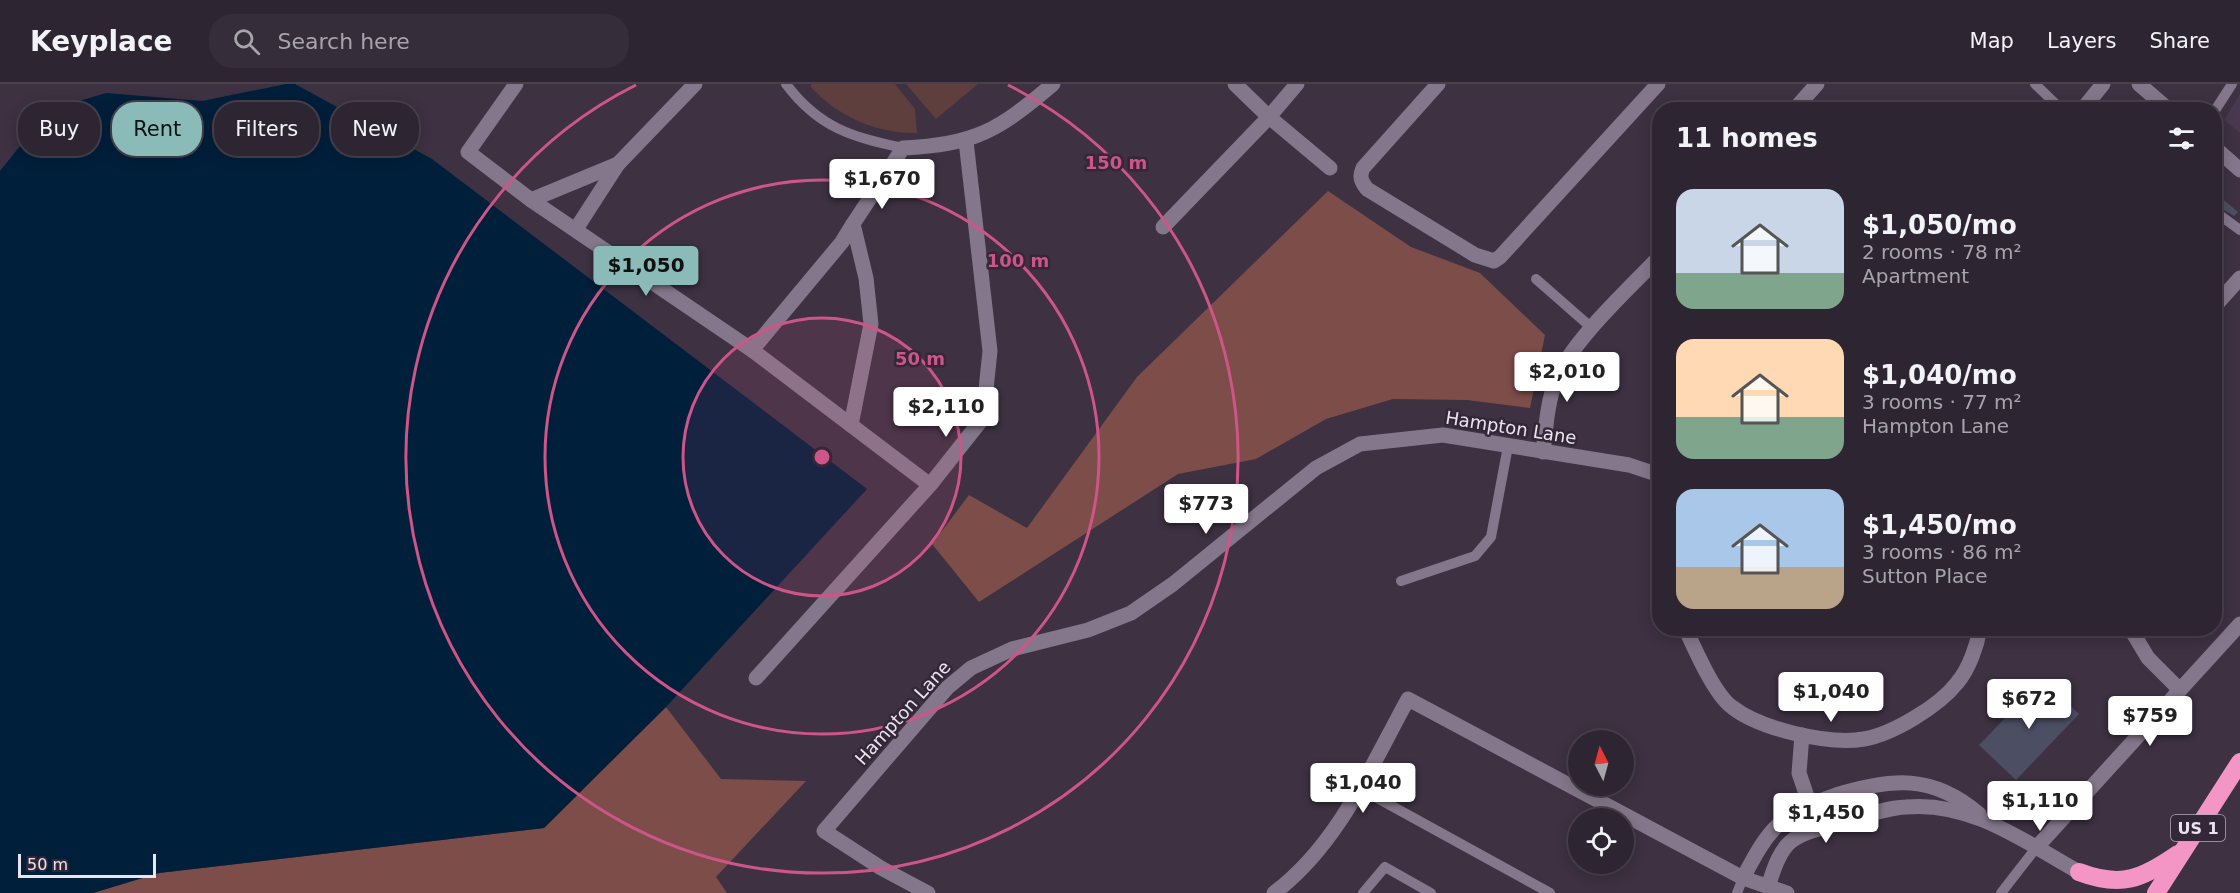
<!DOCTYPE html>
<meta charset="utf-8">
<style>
:root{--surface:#2e2532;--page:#362d3a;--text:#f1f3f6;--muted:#a7a5ac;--line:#49424d;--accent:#8bbbb9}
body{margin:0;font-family:"DejaVu Sans",sans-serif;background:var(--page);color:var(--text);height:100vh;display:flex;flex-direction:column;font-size:22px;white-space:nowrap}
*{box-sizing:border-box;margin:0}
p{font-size:20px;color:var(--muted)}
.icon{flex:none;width:33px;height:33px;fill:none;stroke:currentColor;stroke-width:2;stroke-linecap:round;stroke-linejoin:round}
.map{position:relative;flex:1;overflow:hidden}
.panel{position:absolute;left:1652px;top:18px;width:570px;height:534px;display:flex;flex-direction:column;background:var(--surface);border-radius:24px;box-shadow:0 3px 15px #0003,0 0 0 2px var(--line)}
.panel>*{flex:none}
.banner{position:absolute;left:18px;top:18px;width:570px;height:54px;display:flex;gap:12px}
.needle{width:39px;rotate:354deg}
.tools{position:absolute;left:1568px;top:646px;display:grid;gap:12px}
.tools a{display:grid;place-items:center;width:66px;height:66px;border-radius:50%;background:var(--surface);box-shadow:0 3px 15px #0003,0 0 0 2px var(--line);font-size:30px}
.scale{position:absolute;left:18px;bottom:15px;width:138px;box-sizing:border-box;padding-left:6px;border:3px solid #ebe4ef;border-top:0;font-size:16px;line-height:21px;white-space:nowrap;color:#ebe4ef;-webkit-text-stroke:4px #332738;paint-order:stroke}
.price{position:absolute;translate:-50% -51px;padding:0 14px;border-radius:6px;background:#fff;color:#222;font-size:20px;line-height:39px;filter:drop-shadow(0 2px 3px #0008)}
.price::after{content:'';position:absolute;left:50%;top:36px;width:18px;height:14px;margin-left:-9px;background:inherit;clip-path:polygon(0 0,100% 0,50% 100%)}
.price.selected{background:var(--accent);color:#111}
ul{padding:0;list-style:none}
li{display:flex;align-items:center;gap:18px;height:150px;padding:0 24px}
li span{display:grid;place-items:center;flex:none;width:168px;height:120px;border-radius:18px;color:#555}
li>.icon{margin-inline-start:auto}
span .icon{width:72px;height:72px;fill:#fffc;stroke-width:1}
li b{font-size:26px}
h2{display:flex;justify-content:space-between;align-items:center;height:72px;padding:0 24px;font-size:26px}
.pill{padding:0 21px;border-radius:24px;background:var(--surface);box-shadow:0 3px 15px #0003,0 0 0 2px var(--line);font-size:21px;line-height:54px}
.pill.selected{background:var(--accent);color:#111}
header{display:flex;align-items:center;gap:36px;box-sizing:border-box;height:84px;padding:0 30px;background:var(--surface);border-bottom:2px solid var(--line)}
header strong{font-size:28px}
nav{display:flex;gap:33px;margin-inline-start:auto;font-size:21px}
.search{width:420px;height:54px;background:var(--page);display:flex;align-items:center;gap:15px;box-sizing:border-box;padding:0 21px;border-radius:24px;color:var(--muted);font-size:22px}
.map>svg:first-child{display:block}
.built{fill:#493950}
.green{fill:#5e3f3e}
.forest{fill:#7d4d4a}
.water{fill:#001f3b}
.building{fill:#4c4e63}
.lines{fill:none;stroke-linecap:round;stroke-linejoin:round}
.lane{stroke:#85778b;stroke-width:10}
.street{stroke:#85778b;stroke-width:15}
.secondary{stroke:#85778b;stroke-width:15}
.highway{stroke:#f396c5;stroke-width:18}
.ring{fill:none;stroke:#ce5587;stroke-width:3}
.labels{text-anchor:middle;stroke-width:5;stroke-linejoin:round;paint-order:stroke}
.shield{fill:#332738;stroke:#b4abb8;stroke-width:1.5}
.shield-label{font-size:16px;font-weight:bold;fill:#ebe4ef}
.street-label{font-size:18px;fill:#ebe4ef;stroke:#332738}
.centre{fill:#ce5587;stroke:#332738;stroke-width:3}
.ring-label{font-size:18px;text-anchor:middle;font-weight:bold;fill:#ce5587;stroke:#332738;stroke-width:5;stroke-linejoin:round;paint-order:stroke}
</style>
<header>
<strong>Keyplace</strong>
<div class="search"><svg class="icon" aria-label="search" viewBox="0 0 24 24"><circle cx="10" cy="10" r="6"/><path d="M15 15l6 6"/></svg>Search here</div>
<nav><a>Map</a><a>Layers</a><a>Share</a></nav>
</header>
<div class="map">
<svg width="2240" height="809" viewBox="0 0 2240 809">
<rect width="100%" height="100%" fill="#3d3142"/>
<!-- built -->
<polygon class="built" points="2240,10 2240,49 2224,36"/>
<!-- green -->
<g class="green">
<path d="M812 0H895L915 25 917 49C876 50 837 32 810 2Z"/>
<polygon points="906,0 978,0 936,35"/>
</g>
<!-- forest -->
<g class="forest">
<polygon points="1328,107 1411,163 1480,189 1545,251 1530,324 1467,316 1393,315 1326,335 1256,375 1178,390 979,518 932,460 969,411 1027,444 1137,293"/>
<polygon points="666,623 721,695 806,697 716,793 727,809 93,809 159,789 544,744"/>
</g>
<!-- water -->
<polygon class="water" points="286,0 295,0 432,75 867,405 666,623 544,744 159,789 93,809 0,809 0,87 24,57 66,21 106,9 202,17"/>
<!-- building -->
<g class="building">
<polygon points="2214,108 2238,128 2234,132 2214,120"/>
<polygon points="2042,596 2079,630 2016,696 1979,661"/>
</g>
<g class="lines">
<!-- lane -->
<g class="lane">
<path d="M786 0C819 44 852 53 903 64"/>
<polyline points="2035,0 2062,26"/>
<polyline points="2214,28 2232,0"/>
<polyline points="2214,82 2222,70"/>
<polyline points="2214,127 2240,146"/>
<polyline points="1536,195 1593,245"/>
<polyline points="1401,497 1475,472 1491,453 1508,362"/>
<polyline points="1359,704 1550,809"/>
<polyline points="1363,809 1385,783 1431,809"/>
<polyline points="1737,809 1743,794"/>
<polyline points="2001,809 2036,764"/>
</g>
<!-- street -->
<g class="street">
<polyline points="516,0 468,68 531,116 752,266 930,401"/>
<polyline points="1235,0 1269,33 1330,84"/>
<path d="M1438 0 1363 84C1359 93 1361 97 1367 105L1475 171 1494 177 1500 173 1658 0"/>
<polyline points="1794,26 1817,0"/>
<polyline points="2082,26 2103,0"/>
<polyline points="531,116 618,80"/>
<polyline points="1163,143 1269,33 1297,0"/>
<polyline points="576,145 618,80 695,0"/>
<polyline points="2214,223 2240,194"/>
<polyline points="752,266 842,158 853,140"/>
<path d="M851 341 871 240 866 194 853 140 903 64C975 61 999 46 1053 0"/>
<path d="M1543 368C1546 344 1547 319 1556 296 1572 256 1629 205 1659 173"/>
<path d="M1685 544C1695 565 1714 610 1732 623 1760 645 1828 661 1864 655 1893 650 1939 622 1957 599 1969 585 1977 562 1980 544"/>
<polyline points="2130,544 2148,574 2180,606"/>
<polyline points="756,594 930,401 983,334 990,267 966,57"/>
<polyline points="1802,651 1799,689 1818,745"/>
<polyline points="2036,764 2240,540"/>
<path d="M1743 794C1753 775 1763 755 1779 740 1795 725 1816 718 1836 711 1891 694 1933 690 1979 730"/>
<path d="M1768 803C1784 750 1793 752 1844 738 1864 732 1885 724 1906 723 1971 717 2025 758 2079 788"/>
<polyline points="928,809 881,784 824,747 947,604 971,584 1012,565 1088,546 1131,529 1173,500 1316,384 1360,360 1443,351 1629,381 1659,391"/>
<path d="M1274 809C1338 761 1370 684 1408 615L1743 794 1787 809"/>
</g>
<!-- secondary -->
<g class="secondary">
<polyline points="2139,0 2169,26"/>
<polyline points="2214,63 2240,86"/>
</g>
<!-- highway -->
<g class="highway">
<path d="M2079 788C2121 804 2142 795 2178 770"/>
<polyline points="2156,809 2240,678"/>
</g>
</g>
<!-- distance rings -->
<circle cx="822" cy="373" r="139" fill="#ce5587" fill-opacity=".12"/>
<g class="ring">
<circle cx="822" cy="373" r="139"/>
<circle cx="822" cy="373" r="277"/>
<path d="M1008 1A416 416 0 1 1 636 1"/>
</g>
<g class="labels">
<!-- shield labels -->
<rect class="shield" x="2171" y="731" width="54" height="26" rx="4.5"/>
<g class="shield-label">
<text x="2198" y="750">US 1</text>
</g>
<!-- street labels -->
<g class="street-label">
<text transform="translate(1511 344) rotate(9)" y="6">Hampton Lane</text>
<text transform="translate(903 629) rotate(-48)" y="6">Hampton Lane</text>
</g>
</g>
<circle cx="822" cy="373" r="9" class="centre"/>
<g class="ring-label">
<text x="1116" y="85">150 m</text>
<text x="1018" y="183">100 m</text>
<text x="920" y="281">50 m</text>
</g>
</svg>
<div class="tools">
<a><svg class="needle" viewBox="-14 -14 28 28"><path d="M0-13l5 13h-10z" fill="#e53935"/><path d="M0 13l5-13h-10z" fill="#a7a5ac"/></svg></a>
<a><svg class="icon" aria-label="locate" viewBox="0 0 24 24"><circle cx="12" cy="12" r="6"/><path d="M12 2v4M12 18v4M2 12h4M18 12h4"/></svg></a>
</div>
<div class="scale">50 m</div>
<b class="price" style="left:882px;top:126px">$1,670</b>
<b class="price selected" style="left:646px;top:213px">$1,050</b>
<b class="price" style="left:1567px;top:319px">$2,010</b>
<b class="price" style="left:946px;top:354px">$2,110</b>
<b class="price" style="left:1206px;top:451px">$773</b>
<b class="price" style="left:1831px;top:639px">$1,040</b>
<b class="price" style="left:2029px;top:646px">$672</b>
<b class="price" style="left:2150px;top:663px">$759</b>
<b class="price" style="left:1363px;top:730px">$1,040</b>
<b class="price" style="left:2040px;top:748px">$1,110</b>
<b class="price" style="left:1826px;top:760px">$1,450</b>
<div class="banner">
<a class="pill">Buy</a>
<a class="pill selected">Rent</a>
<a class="pill">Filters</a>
<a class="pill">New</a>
</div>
<section class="panel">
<h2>11 homes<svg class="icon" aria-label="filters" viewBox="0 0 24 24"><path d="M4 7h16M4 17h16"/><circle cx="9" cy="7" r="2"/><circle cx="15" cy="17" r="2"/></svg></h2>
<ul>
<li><span style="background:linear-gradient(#c9d6e8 70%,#7fa58c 0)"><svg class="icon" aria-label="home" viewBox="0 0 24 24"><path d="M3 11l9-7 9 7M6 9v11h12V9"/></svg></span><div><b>$1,050/mo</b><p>2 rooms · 78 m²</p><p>Apartment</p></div></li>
<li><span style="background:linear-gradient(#ffd9b3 65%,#7fa58c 0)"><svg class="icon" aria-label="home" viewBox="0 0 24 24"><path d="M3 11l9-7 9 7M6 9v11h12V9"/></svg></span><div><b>$1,040/mo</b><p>3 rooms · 77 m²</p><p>Hampton Lane</p></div></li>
<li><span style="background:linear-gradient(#a9c7e8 65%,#b9a48a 0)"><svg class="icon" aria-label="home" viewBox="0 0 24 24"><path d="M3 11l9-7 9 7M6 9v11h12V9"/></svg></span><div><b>$1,450/mo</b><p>3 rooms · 86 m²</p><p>Sutton Place</p></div></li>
</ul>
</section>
</div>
